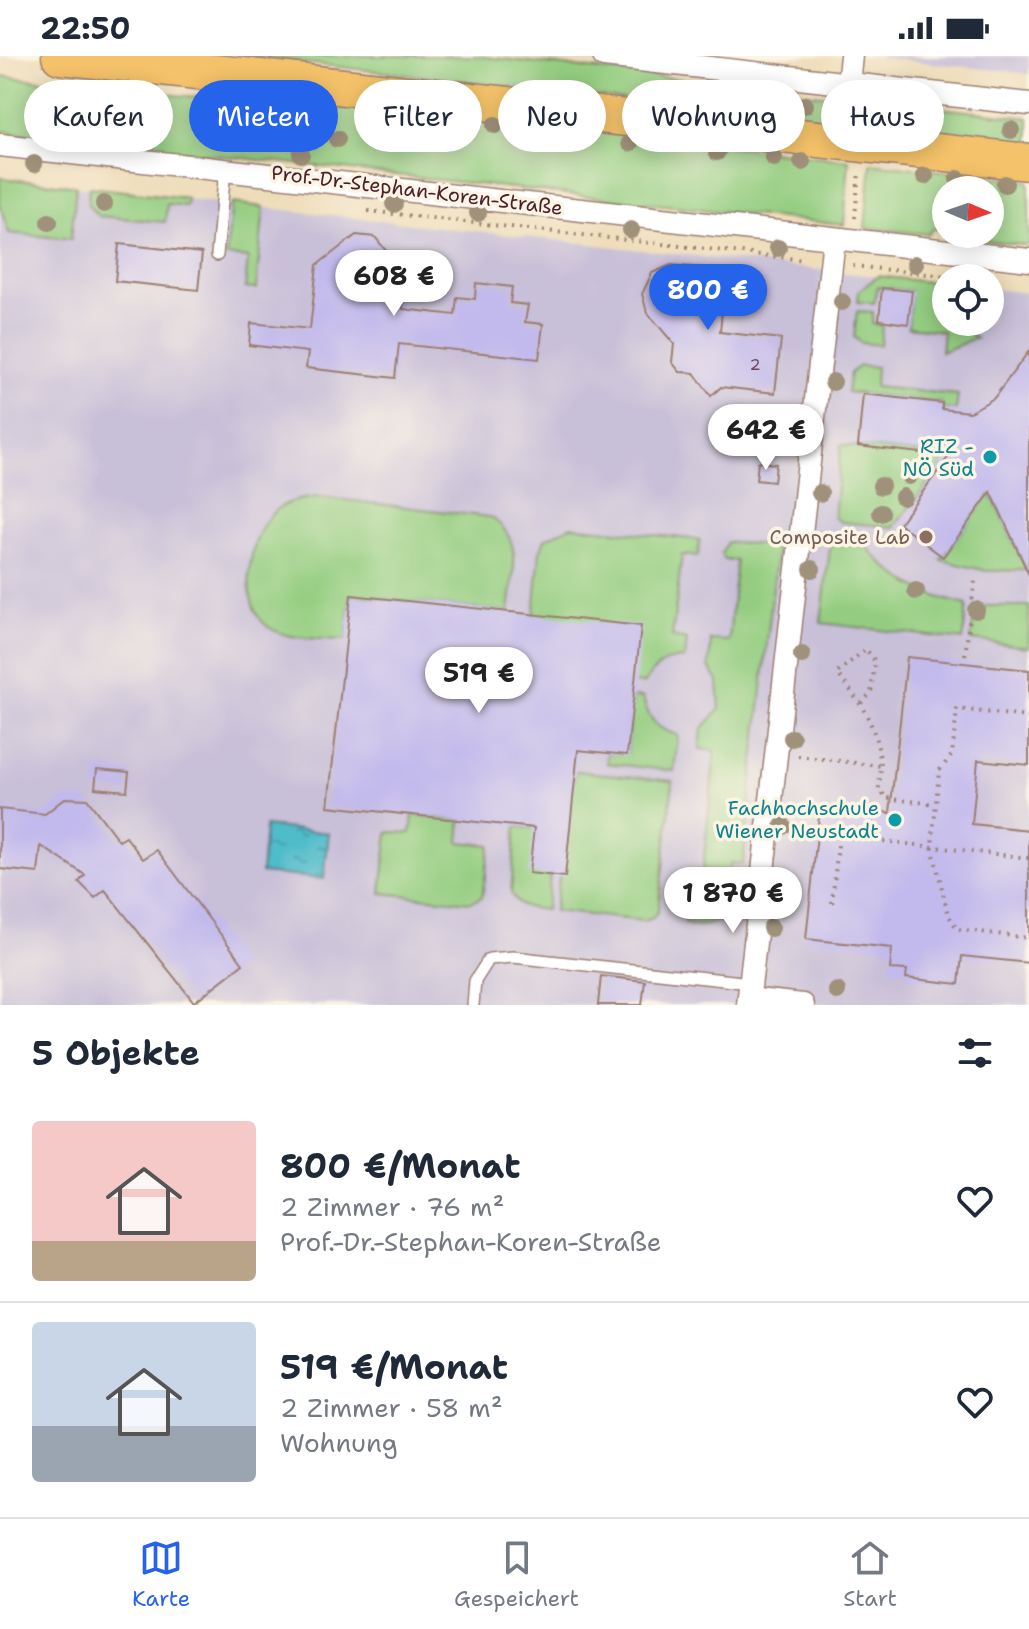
<!DOCTYPE html>
<html lang="de">
<meta charset="utf-8">
<style>
:root{--surface:#fff;--page:#f2f2f3;--text:#1f2937;--muted:#747a83;--line:#e0e1e3;--accent:#2563eb}
body{margin:0;font-family:"Shantell Sans",sans-serif;background:var(--page);color:var(--text);height:100vh;display:flex;flex-direction:column;font-size:30px;white-space:nowrap}
*{box-sizing:border-box;margin:0}
p{font-size:26px;color:var(--muted)}
.icon{flex:none;width:44px;height:44px;fill:none;stroke:currentColor;stroke-width:2;stroke-linecap:round;stroke-linejoin:round}
.map{position:relative;height:949px;overflow:hidden}
.details{display:flex;flex-direction:column;background:var(--surface);flex:1}
.details>*{flex:none}
.banner{position:absolute;left:24px;top:24px;width:982px;height:72px;display:flex;gap:16px}
.needle{width:52px;rotate:92deg}
.fabs{position:absolute;left:932px;top:120px;display:grid;gap:16px}
.fabs a{display:grid;place-items:center;width:72px;height:72px;border-radius:50%;background:var(--surface);box-shadow:0 4px 20px #0003;font-size:40px}
.price{position:absolute;translate:-50% -68px;padding:0 18px;border-radius:28px;background:#fff;color:#222;font-size:26px;line-height:52px;filter:drop-shadow(0 2px 4px #0008)}
.price::after{content:'';position:absolute;left:50%;top:48px;width:24px;height:18px;margin-left:-12px;background:inherit;clip-path:polygon(0 0,100% 0,50% 100%)}
.price.selected{background:var(--accent);color:#fff}
ul{padding:0;list-style:none}
li{display:flex;align-items:center;gap:24px;height:200px;padding:0 32px}
li+li{border-top:2px solid var(--line)}
li span{display:grid;place-items:center;flex:none;width:224px;height:160px;border-radius:8px;color:#555}
li>.icon{margin-inline-start:auto}
span .icon{width:96px;height:96px;fill:#fffc;stroke-width:1}
li b{font-size:34px}
h2{display:flex;justify-content:space-between;align-items:center;height:96px;padding:0 32px;font-size:34px}
.tag{padding:0 28px;border-radius:36px;background:var(--surface);box-shadow:0 4px 20px #0003;font-size:28px;line-height:72px}
.tag.selected{background:var(--accent);color:#fff}
.status{display:flex;justify-content:space-between;align-items:center;height:56px;padding:0 40px;background:var(--surface);direction:ltr}
.status svg{height:22px;fill:currentColor}
.tabs{display:flex;justify-content:space-around;align-items:center;height:112px;border-top:2px solid var(--line);background:var(--surface);font-size:22px;color:var(--muted)}
.tabs a{display:grid;justify-items:center;gap:4px}
.tabs .selected{color:var(--accent)}
.map>svg:first-child{display:block}
.industrial{fill:#c8bfd8}
.green{fill:#94cd81;stroke:#6f7656;stroke-width:2}
.water{fill:url(#water-ripples);stroke:#4d6e7a;stroke-width:2}
.building{fill:#c2baec}
.lines{fill:none;stroke-linecap:round;stroke-linejoin:round}
.lane-casing{stroke:#9c7e72;stroke-width:14}
.street-casing{stroke:#9c7e72;stroke-width:25}
.primary-casing{stroke:#9c7e72;stroke-width:39}
.path{stroke:#9c7e72;stroke-width:4;stroke-dasharray:2 6;stroke-linecap:butt}
.lane{stroke:#fff;stroke-width:11}
.street{stroke:#fff;stroke-width:22}
.primary{stroke:#f4c26a;stroke-width:36}
.tree{fill:#a0917a}
.culture-dot{fill:#0f9aa8;stroke:#fcf5e5;stroke-width:3}
.education-dot{fill:#8d6e63;stroke:#fcf5e5;stroke-width:3}
.labels{text-anchor:middle;stroke-width:7;stroke-linejoin:round;paint-order:stroke}
.number-label{font-size:16px;fill:#68465b}
.street-label{font-size:20px;fill:#4a1f2b;stroke:#fcf5e5}
.culture-label{font-size:20px;fill:#0d838f;stroke:#fcf5e5;text-anchor:end}
.education-label{font-size:20px;fill:#785e54;stroke:#fcf5e5;text-anchor:end}
</style>
<div class="status"><b>22:50</b><svg viewBox="0 0 49 12"><path d="M0 12V9h3v3zM5 12V6h3v6zM10 12V3h3v9zM15 12V0h3v12zM26 1h20v11H26zM47 4h2v5h-2z"/></svg></div>
<div class="map">
<svg width="1029" height="949" viewBox="0 0 1029 949">
<defs>
<pattern id="water-ripples" width="26" height="14" patternUnits="userSpaceOnUse" patternTransform="scale(2)"><rect width="26" height="14" fill="#50bcca"/><path d="M2 4q2-2 4 0t4 0M15 11q2-2 4 0t4 0" fill="none" stroke="#4498a4"/></pattern>
</defs>
<rect width="100%" height="100%" fill="#fcf5e5"/>
<filter id="ink" filterUnits="userSpaceOnUse"><feTurbulence type="fractalNoise" baseFrequency=".0125" numOctaves="2"/><feDisplacementMap in="SourceGraphic" scale="16" xChannelSelector="R" yChannelSelector="G"/><feConvolveMatrix kernelMatrix="1 2 1 2 8 2 1 2 1" color-interpolation-filters="sRGB"/></filter>
<filter id="wash" filterUnits="userSpaceOnUse"><feTurbulence type="fractalNoise" baseFrequency=".006" numOctaves="4" result="noise"/><feDisplacementMap in="SourceGraphic" scale="32" xChannelSelector="R" yChannelSelector="G"/><feGaussianBlur stdDeviation="1.8" result="paint"/><feColorMatrix in="noise" values="0 0 0 0 0 0 0 0 0 0 0 0 0 0 0 0 0 1.4 0 .05"/><feComposite in="paint" operator="in"/></filter>
<g filter="url(#wash)">
<rect width="100%" height="100%" fill="#eeddba"/>
<!-- industrial -->
<g class="industrial">
<polygon points="1029,0 1029,18 878,1 878,0"/>
<polygon points="0,122 946,228 946,266 990,266 990,233 1029,237 1029,949 0,949"/>
</g>
<!-- green -->
<g class="green">
<polygon points="243,0 476,0 857,43 854,70"/>
<polygon points="0,20 183,40 375,50 849,104 844,169 0,75"/>
<polygon points="878,45 1029,62 1029,89 876,72"/>
<polygon points="871,107 1029,125 1029,190 971,183 971,178 990,178 990,134 946,134 946,174 932,173 929,178 865,172"/>
<polygon points="0,122 76,130 71,183 9,177 0,149"/>
<polygon points="89,131 187,142 186,150 167,148 165,166 98,160 88,149"/>
<polygon points="232,147 264,151 256,233 245,232 248,202 226,200"/>
<polygon points="878,220 946,228 946,266 960,266 958,270 976,282 941,296 943,275 908,271 911,235 877,231 874,247 858,246 859,235"/>
<polygon points="857,255 873,256 872,268 882,269 880,289 861,287 854,281"/>
<polygon points="859,310 876,311 875,331 958,339 956,354 942,353 942,347 847,336 850,317"/>
<polygon points="841,389 937,399 945,406 894,471 841,466 834,461"/>
<polygon points="989,438 994,444 1027,514 987,515 941,504"/>
<path d="M319 441 490 461C526 483 512 520 509 556L351 539 346 584C323 582 286 585 267 570 239 548 248 486 269 461 282 445 301 443 319 441Z"/>
<path d="M571 470 700 484 698 500 682 499 672 581 687 584 685 602C666 602 654 611 644 628L635 627 534 559 540 496 545 483Z"/>
<path d="M727 486 769 489 777 494 743 808 730 807 728 828 740 830 737 855C719 865 707 873 686 868 679 856 680 842 689 831L701 832 715 695 700 693 702 673 720 653 718 625 709 611 711 584 729 585 736 505 725 504 721 499Z"/>
<path d="M838 487 866 490C892 522 926 541 967 549L963 584 821 567 830 492Z"/>
<polygon points="975,550 1029,550 1029,591 971,584"/>
<path d="M633 641 643 642C648 663 657 674 678 679L674 715 607 707V697L627 698Z"/>
<polygon points="576,715 673,725 658,855 653,862 644,865 554,855"/>
<polygon points="413,759 461,764 459,786 490,789 482,841 471,846 381,837 388,776 411,777"/>
<path d="M516 771 534 772 550 819 546 854C530 852 519 853 511 837Z"/>
</g>
<!-- water -->
<polygon class="water" points="265,770 329,777 324,823 261,817"/>
<g id="blocks">
<!-- building -->
<g class="building">
<polygon points="356,179 375,181 406,220 403,253 455,259 457,241 475,243 476,227 512,231 510,247 528,249 525,266 543,268 539,303 399,288 395,322 306,312 308,296 249,289 251,267 310,273 317,209"/>
<polygon points="119,188 202,197 198,234 115,225"/>
<polygon points="671,209 726,214 720,276 781,283 775,337 721,331 711,340 694,317 680,316 672,306 674,288 647,256 642,238 652,217"/>
<polygon points="882,232 912,235 908,268 879,264"/>
<polygon points="1029,295 1029,519 991,436 943,501 899,468 949,400 858,390 863,338 942,347 942,353 970,356 994,342"/>
<polygon points="758,406 776,408 774,426 756,424"/>
<polygon points="351,539 641,570 627,699 578,694 565,821 529,817 534,772 328,750"/>
<polygon points="907,601 1029,614 1029,709 978,704 972,768 1029,774 1029,907 962,900 959,928 906,922 907,914 890,913 892,892 806,883 820,750 890,757"/>
<polygon points="97,713 129,716 127,735 95,732"/>
<polygon points="65,742 87,743 119,785 126,781 143,803 157,794 243,908 194,946 105,834 95,842 79,826 85,819 41,790 38,817 0,813 0,753 45,758"/>
<polygon points="601,920 645,925 642,949 598,949"/>
</g>
</g>
</g>
<g filter="url(#ink)">
<use href="#blocks" fill-opacity="0" stroke="#9c7e72" stroke-width="2"/>
<g class="lines">
<defs>
<g id="lane">
<polyline points="217,199 225,113"/>
<polyline points="473,949 475,925 489,903 513,901 751,927"/>
</g>
<g id="street">
<polyline points="604,0 1029,48"/>
<polyline points="848,28 851,0"/>
<polyline points="0,89 1029,204"/>
<polyline points="749,943 803,949"/>
<polyline points="748,949 834,183"/>
</g>
<polyline id="primary" points="60,0 1029,106"/>
</defs>
<!-- lane casing -->
<use href="#lane" class="lane-casing"/>
<!-- street casing -->
<use href="#street" class="street-casing"/>
<!-- primary casing -->
<use href="#primary" class="primary-casing"/>
<!-- path -->
<g class="path">
<polyline points="368,155 805,204"/>
<polyline points="855,162 859,115"/>
<polyline points="853,210 964,222"/>
<polyline points="965,599 975,524"/>
<path d="M861 647 871 637 875 605 866 593 837 617C864 652 875 665 881 710"/>
<polyline points="1029,661 957,653 952,699 939,715 932,790 948,858 957,873 1029,882"/>
<polyline points="798,700 881,710 879,732 886,742 935,748"/>
<polyline points="832,847 839,780 1029,802"/>
</g>
<!-- lane -->
<use href="#lane" class="lane"/>
<!-- street -->
<use href="#street" class="street"/>
<!-- primary -->
<use href="#primary" class="primary"/>
</g>
<!-- trees -->
<g class="tree">
<circle cx="123" cy="44" r="9"/>
<circle cx="805" cy="49" r="9"/>
<circle cx="79" cy="60" r="9"/>
<circle cx="388" cy="63" r="9"/>
<circle cx="457" cy="67" r="9"/>
<circle cx="303" cy="68" r="9"/>
<circle cx="495" cy="69" r="9"/>
<circle cx="519" cy="73" r="9"/>
<circle cx="1011" cy="74" r="9"/>
<circle cx="547" cy="76" r="9"/>
<circle cx="586" cy="79" r="9"/>
<circle cx="337" cy="83" r="9"/>
<circle cx="630" cy="87" r="9"/>
<circle cx="717" cy="96" r="9"/>
<circle cx="301" cy="98" r="9"/>
<circle cx="774" cy="102" r="9"/>
<circle cx="802" cy="106" r="9"/>
<circle cx="34" cy="108" r="9"/>
<circle cx="925" cy="120" r="9"/>
<circle cx="958" cy="123" r="9"/>
<circle cx="1005" cy="128" r="9"/>
<circle cx="104" cy="148" r="9"/>
<circle cx="394" cy="148" r="9"/>
<circle cx="478" cy="157" r="9"/>
<circle cx="49" cy="166" r="9"/>
<circle cx="631" cy="174" r="9"/>
<circle cx="778" cy="192" r="9"/>
<circle cx="915" cy="208" r="9"/>
<circle cx="842" cy="246" r="9"/>
<circle cx="833" cy="326" r="9"/>
<circle cx="909" cy="420" r="9"/>
<circle cx="881" cy="430" r="9"/>
<circle cx="820" cy="437" r="9"/>
<circle cx="903" cy="441" r="9"/>
<circle cx="881" cy="457" r="9"/>
<circle cx="812" cy="513" r="9"/>
<circle cx="916" cy="535" r="9"/>
<circle cx="976" cy="554" r="9"/>
<circle cx="802" cy="599" r="9"/>
<circle cx="792" cy="682" r="9"/>
<circle cx="783" cy="770" r="9"/>
<circle cx="771" cy="872" r="9"/>
<circle cx="837" cy="935" r="9"/>
</g>
</g>
<!-- markers -->
<g class="culture-dot">
<circle cx="990" cy="401" r="8"/>
<circle cx="895" cy="764" r="8"/>
</g>
<circle class="education-dot" cx="926" cy="481" r="8"/>
<g class="labels">
<!-- number labels -->
<g class="number-label">
<text x="755" y="314">2</text>
</g>
<!-- street labels -->
<g class="street-label">
<text transform="translate(417 134) rotate(7)" y="7">Prof.-Dr.-Stephan-Koren-Straße</text>
</g>
<!-- culture labels -->
<g class="culture-label">
<text x="974" y="397">RIZ -<tspan x="974" dy="23">NÖ Süd</tspan></text>
<text x="879" y="759">Fachhochschule<tspan x="879" dy="23">Wiener Neustadt</tspan></text>
</g>
<!-- education labels -->
<g class="education-label">
<text x="910" y="488">Composite Lab</text>
</g>
</g>
</svg>
<div class="fabs">
<a><svg class="needle" viewBox="-14 -14 28 28"><path d="M0-13l5 13h-10z" fill="#e53935"/><path d="M0 13l5-13h-10z" fill="#747a83"/></svg></a>
<a><svg class="icon" aria-label="locate" viewBox="0 0 24 24"><circle cx="12" cy="12" r="6"/><path d="M12 2v4M12 18v4M2 12h4M18 12h4"/></svg></a>
</div>
<b class="price" style="left:394px;top:262px">608 €</b>
<b class="price selected" style="left:708px;top:276px">800 €</b>
<b class="price" style="left:766px;top:416px">642 €</b>
<b class="price" style="left:479px;top:659px">519 €</b>
<b class="price" style="left:733px;top:879px">1 870 €</b>
<div class="banner">
<a class="tag">Kaufen</a>
<a class="tag selected">Mieten</a>
<a class="tag">Filter</a>
<a class="tag">Neu</a>
<a class="tag">Wohnung</a>
<a class="tag">Haus</a>
</div>
</div>
<section class="details">
<h2>5 Objekte<svg class="icon" aria-label="filters" viewBox="0 0 24 24"><path d="M4 7h16M4 17h16"/><circle cx="9" cy="7" r="2"/><circle cx="15" cy="17" r="2"/></svg></h2>
<ul>
<li><span style="background:linear-gradient(#f6c9c9 75%,#b9a48a 0)"><svg class="icon" aria-label="home" viewBox="0 0 24 24"><path d="M3 11l9-7 9 7M6 9v11h12V9"/></svg></span><div><b>800 €/Monat</b><p>2 Zimmer · 76 m²</p><p>Prof.-Dr.-Stephan-Koren-Straße</p></div><svg class="icon" aria-label="heart" viewBox="0 0 24 24"><path d="M12 20l-8-8c-3-5 5-10 8-4 3-6 11-1 8 4z"/></svg></li>
<li><span style="background:linear-gradient(#c9d6e8 65%,#9aa5b1 0)"><svg class="icon" aria-label="home" viewBox="0 0 24 24"><path d="M3 11l9-7 9 7M6 9v11h12V9"/></svg></span><div><b>519 €/Monat</b><p>2 Zimmer · 58 m²</p><p>Wohnung</p></div><svg class="icon" aria-label="heart" viewBox="0 0 24 24"><path d="M12 20l-8-8c-3-5 5-10 8-4 3-6 11-1 8 4z"/></svg></li>
</ul>
</section>
<nav class="tabs">
<a class="selected"><svg class="icon" aria-label="map" viewBox="0 0 24 24"><path d="M3 6l6-2 6 2 6-2v14l-6 2-6-2-6 2zM9 4v14M15 6v14"/></svg>Karte</a>
<a><svg class="icon" aria-label="saved" viewBox="0 0 24 24"><path d="M7 4h10v16l-5-4-5 4z"/></svg>Gespeichert</a>
<a><svg class="icon" aria-label="home" viewBox="0 0 24 24"><path d="M3 11l9-7 9 7M6 9v11h12V9"/></svg>Start</a>
</nav>
